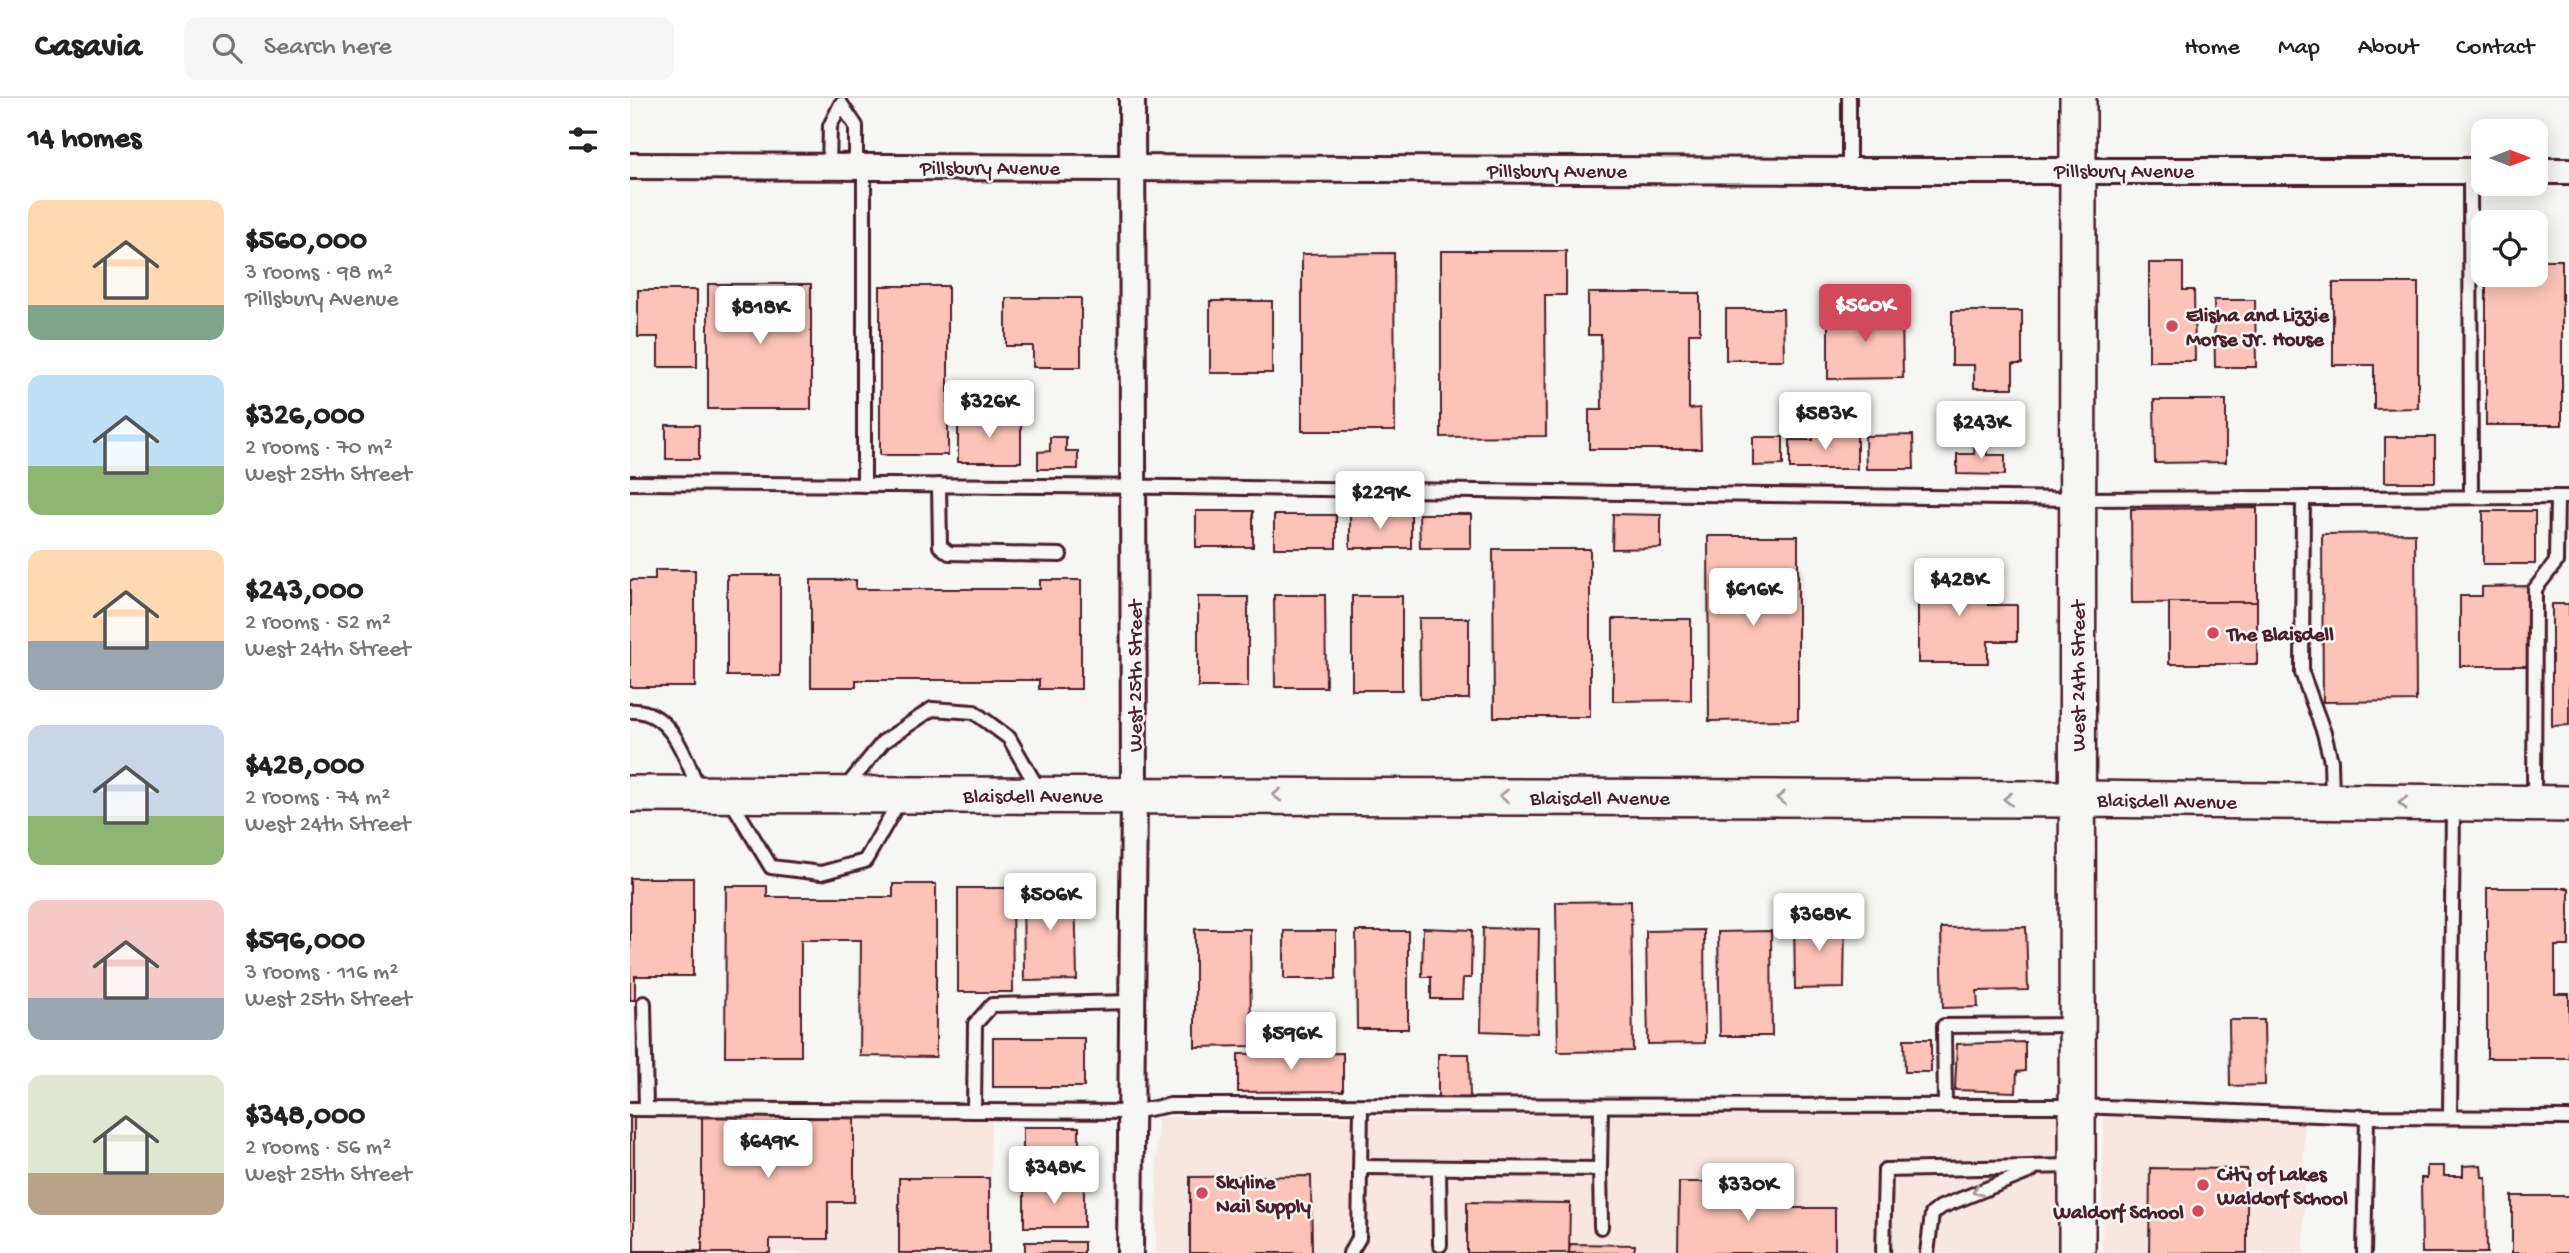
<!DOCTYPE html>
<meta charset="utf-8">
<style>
:root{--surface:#fff;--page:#f6f6f6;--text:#222;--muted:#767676;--line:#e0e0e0;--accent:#d1495b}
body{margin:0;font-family:"Gochi Hand",sans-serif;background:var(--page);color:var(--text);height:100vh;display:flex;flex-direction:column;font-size:26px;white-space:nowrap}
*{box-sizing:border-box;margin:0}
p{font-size:23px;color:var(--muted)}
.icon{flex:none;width:38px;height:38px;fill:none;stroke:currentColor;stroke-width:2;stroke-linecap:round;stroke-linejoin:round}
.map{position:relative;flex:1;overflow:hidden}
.side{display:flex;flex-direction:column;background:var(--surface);width:630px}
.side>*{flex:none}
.needle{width:46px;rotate:90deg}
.controls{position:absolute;left:1841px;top:21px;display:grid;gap:14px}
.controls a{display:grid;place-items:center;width:77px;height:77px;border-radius:14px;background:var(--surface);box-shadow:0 4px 18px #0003;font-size:35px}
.price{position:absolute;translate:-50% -60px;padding:0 16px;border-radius:7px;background:#fff;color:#222;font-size:23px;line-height:46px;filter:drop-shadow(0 2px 4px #0008)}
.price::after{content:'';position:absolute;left:50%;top:42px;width:21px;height:16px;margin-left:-10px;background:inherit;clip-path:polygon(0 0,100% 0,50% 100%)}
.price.current{background:var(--accent);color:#fff}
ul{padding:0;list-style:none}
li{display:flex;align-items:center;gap:21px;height:175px;padding:0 28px}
li span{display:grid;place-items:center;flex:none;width:196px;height:140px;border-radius:14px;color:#555}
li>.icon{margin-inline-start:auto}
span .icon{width:84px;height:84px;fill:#fffc;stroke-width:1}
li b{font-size:30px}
h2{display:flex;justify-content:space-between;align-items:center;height:84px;padding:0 28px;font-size:30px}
header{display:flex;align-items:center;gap:42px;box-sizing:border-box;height:98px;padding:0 35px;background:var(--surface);border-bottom:2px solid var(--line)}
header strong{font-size:33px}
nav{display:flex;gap:38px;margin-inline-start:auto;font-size:24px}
.search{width:490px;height:63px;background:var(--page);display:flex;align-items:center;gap:18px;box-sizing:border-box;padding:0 24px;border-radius:14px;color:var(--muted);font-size:26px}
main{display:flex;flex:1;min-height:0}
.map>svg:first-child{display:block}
.built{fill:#f8e7e1}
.building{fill:#fec3b8;stroke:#4a1f2b;stroke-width:2}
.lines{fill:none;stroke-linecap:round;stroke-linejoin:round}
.lane-casing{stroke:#4a1f2b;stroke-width:18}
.street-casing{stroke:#4a1f2b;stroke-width:30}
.secondary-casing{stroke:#4a1f2b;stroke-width:40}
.lane{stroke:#f6f6f2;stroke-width:12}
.street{stroke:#f6f6f2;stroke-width:24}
.secondary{stroke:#f6f6f2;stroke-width:35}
.oneway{stroke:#a99598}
.poi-dot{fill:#d1495b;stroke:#f6f6f2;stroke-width:2.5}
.labels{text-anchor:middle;stroke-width:5;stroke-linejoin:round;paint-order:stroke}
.street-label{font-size:21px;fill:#4a1f2b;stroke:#f6f6f2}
.poi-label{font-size:21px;font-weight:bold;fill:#4a1f2b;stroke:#f6f6f2;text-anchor:start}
</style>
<header>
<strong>Casavia</strong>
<div class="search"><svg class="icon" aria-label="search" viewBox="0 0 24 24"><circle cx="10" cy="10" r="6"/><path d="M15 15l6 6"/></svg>Search here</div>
<nav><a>Home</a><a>Map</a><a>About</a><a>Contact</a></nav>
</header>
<main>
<section class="side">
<h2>14 homes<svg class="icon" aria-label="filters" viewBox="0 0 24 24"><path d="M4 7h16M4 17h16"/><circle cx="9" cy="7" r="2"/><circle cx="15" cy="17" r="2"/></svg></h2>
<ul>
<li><span style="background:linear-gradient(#ffd9b3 75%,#7fa58c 0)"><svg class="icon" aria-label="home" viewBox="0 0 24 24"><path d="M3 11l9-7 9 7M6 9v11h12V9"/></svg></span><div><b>$560,000</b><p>3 rooms · 98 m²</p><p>Pillsbury Avenue</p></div></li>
<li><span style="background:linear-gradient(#bfe0f5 65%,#8fb573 0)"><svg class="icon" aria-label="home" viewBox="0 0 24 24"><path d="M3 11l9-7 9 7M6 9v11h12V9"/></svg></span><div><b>$326,000</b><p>2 rooms · 70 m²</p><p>West 25th Street</p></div></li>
<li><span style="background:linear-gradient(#ffd9b3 65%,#9aa5b1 0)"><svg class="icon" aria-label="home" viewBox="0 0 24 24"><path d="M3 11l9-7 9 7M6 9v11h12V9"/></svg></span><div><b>$243,000</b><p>2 rooms · 52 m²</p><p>West 24th Street</p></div></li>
<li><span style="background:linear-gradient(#c9d6e8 65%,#8fb573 0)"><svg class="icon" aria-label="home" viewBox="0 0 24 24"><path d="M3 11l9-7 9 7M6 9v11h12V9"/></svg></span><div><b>$428,000</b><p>2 rooms · 74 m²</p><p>West 24th Street</p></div></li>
<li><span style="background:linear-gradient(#f6c9c9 70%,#9aa5b1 0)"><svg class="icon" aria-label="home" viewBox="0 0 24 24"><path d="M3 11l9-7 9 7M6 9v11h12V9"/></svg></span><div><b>$596,000</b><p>3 rooms · 116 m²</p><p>West 25th Street</p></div></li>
<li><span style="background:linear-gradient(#dfe7d0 70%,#b9a48a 0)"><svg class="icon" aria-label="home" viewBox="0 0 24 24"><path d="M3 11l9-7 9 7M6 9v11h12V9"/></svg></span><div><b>$348,000</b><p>2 rooms · 56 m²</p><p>West 25th Street</p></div></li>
</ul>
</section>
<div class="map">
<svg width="1939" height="1155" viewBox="0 0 1939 1155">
<rect width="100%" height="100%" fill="#f6f6f2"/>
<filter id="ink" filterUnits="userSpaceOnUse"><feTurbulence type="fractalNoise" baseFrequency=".0143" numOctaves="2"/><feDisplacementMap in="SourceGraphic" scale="14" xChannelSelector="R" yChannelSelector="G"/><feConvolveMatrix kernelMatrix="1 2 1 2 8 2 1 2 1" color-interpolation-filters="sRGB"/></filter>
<g filter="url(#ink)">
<!-- built -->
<g class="built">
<polygon points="0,1016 361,1018 361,1155 0,1155"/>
<polygon points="1432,1017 1430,1155 526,1155 527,1019"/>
<polygon points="1473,1017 1674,1019 1674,1155 1472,1155"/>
</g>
<!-- building -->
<g class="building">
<polygon points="811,153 936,153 936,197 915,197 916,338 811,339"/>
<polygon points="764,155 765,333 672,333 672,156"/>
<polygon points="1906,162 1932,162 1932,327 1856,327 1856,177 1906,177"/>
<polygon points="1519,165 1553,165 1553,192 1564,192 1565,263 1519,263"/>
<polygon points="1703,185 1788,185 1788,310 1744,311 1744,267 1703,267"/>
<rect x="78" y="186" width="103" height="125"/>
<rect x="250" y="188" width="68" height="169"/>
<polygon points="8,192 67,192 67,269 28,269 28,239 8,239"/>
<polygon points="958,195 1070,195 1070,235 1059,235 1059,311 1070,310 1071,351 959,351 959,312 972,312 971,237 958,237"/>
<polygon points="376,200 451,200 451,269 403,269 403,248 376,248"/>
<polygon points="1584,202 1625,202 1626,269 1585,269"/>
<rect x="580" y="203" width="62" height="72"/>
<polygon points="1096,211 1153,211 1154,262 1096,262"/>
<polygon points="1198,211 1272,211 1273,280 1198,281"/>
<polygon points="1322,213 1392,213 1392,266 1383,266 1383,290 1344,290 1344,267 1322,267"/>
<polygon points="1524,302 1596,302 1596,364 1525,365"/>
<rect x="328" y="320" width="63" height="44"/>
<rect x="36" y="327" width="33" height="34"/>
<polygon points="1183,334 1227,334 1227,371 1160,371 1160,342 1183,342"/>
<polygon points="1283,337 1284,371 1236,371 1235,338"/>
<polygon points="1345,338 1357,338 1357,357 1375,357 1375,377 1327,376 1327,356 1344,356"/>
<polygon points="420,339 436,339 436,353 448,353 448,371 408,371 408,354 420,353"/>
<polygon points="1123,339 1153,339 1153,367 1123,368"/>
<rect x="1755" y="339" width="50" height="45"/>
<polygon points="1627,410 1627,504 1502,505 1501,411"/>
<rect x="566" y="413" width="57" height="36"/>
<rect x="1853" y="413" width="52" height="53"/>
<rect x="720" y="416" width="61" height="34"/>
<polygon points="789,416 841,416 841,450 790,450"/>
<polygon points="983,416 1031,417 1031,450 982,451"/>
<rect x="644" y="417" width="62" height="33"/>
<polygon points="1785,435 1786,603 1693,604 1692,436"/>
<polygon points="1078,438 1168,438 1168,622 1079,623"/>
<polygon points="863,451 960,451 960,619 864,619"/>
<polygon points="1288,466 1316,466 1316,481 1358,481 1358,507 1387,507 1387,543 1358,543 1358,565 1288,565"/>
<polygon points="25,472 65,472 65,589 0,589 0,482 25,482"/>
<rect x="97" y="477" width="53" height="101"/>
<polygon points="181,482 226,482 226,491 410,491 410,482 451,482 451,591 409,591 409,582 226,582 226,589 181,589"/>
<polygon points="1897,488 1897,568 1830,568 1830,498 1852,498 1852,489"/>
<polygon points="644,497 695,497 696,589 645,589"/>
<rect x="722" y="498" width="50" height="94"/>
<rect x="568" y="499" width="50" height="90"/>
<rect x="1539" y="504" width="88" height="62"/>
<polygon points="1922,506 1939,506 1939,627 1922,628"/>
<polygon points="789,520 839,520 839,601 790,601"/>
<polygon points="983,521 1061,521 1061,602 983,603"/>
<polygon points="0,780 63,780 63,878 5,878 5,902 0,902"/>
<polygon points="263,786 306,786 306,959 230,958 231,842 171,842 171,958 95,958 96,788 137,788 137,799 263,799"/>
<polygon points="393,787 445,787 447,882 394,883"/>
<polygon points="328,790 382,790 383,894 328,894"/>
<polygon points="1857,790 1939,790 1939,848 1925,848 1925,896 1939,896 1939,960 1857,960"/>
<polygon points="1001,803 1003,953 928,954 926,804"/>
<polygon points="1164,820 1215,821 1214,890 1165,891"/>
<polygon points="1396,829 1398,892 1347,893 1348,909 1313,910 1311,830"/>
<polygon points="793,830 842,832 841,880 833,880 832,901 801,901 801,879 792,879"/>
<polygon points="853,830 909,831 907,935 851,933"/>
<polygon points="565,831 620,831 621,948 565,949"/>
<polygon points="1074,832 1075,945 1018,946 1016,833"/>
<rect x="654" y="833" width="52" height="48"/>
<polygon points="726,833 778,833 778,931 727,931"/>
<polygon points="1141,833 1142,938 1090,938 1088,834"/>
<polygon points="1599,922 1634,922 1635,987 1600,988"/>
<rect x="363" y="940" width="91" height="49"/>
<polygon points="1274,941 1301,941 1301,974 1275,974"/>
<polygon points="1395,944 1395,973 1387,974 1386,994 1325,992 1327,946"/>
<polygon points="713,955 713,993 608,994 608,956"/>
<polygon points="808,956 839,956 840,1000 808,1000"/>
<polygon points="4,1019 4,1153 72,1153 72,1019 224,1019 224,1104 198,1104 198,1141 140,1141 140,1155 0,1155 0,1020"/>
<rect x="393" y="1029" width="56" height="43"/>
<polygon points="1851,1067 1852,1079 1856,1079 1857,1155 1792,1155 1791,1080 1797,1080 1797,1068 1814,1068 1814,1078 1833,1078 1833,1068"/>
<polygon points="1520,1070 1617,1071 1617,1155 1519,1155"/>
<polygon points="681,1078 682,1155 560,1155 560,1079"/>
<rect x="269" y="1080" width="90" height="75"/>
<polygon points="1049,1084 1127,1084 1127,1110 1205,1110 1205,1155 1048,1155"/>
<rect x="394" y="1088" width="60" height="41"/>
<rect x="1882" y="1098" width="57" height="57"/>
<polygon points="837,1104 940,1105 939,1155 837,1155"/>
<rect x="395" y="1144" width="59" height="11"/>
<polygon points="940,1146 1005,1147 1004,1155 939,1155"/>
</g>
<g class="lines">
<defs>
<g id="lane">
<polyline points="1219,0 1219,73"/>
<polyline points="199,69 200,28 211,6 226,28 226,69"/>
<polyline points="234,69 234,387"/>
<polyline points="1840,73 1841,399"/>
<polyline points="0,385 545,389 1447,401 1939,399"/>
<polyline points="309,387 310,448 319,455 430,457"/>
<polyline points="1673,400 1672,575 1694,635 1701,663 1702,700"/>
<path d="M0 613C41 610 57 662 69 693"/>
<polyline points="213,693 253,644 302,611 344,614 379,640 410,694"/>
<polyline points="100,701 141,769 191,775 235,763 271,700"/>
<polyline points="1904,703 1905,491 1926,464 1927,399"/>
<polyline points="14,905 16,1011"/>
<polyline points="1315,1009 1314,928 1446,927"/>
<polyline points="0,1011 502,1014 540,1007 1448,1008 1737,1019 1939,1020"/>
<polyline points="344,1013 345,926 362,907 502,904"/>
<polyline points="1820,1019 1823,708"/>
<polyline points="730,1069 970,1071 971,1009"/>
<polyline points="809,1070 810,1147"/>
<polyline points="970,1071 971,1129"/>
<polyline points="720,1155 729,1140 731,1009"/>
<polyline points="1253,1155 1255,1072 1443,1068"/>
<polyline points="1297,1155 1302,1116 1311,1109 1401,1073"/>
<polyline points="1734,1155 1737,1019"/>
</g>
<g id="street">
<polyline points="0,68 1219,73 1853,73"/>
<polyline points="1906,73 1939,73"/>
<polyline points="500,1155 504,697 502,0"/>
</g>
<g id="secondary">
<polyline points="0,696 1447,701 1939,706"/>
<polyline points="1447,1155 1448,0"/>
</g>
</defs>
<!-- lane casing -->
<use href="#lane" class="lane-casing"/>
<!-- street casing -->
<use href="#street" class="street-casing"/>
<!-- secondary casing -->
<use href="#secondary" class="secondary-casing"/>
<!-- lane -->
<use href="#lane" class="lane"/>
<!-- street -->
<use href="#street" class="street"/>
<!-- secondary -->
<use href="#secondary" class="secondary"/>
</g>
<!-- one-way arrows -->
<defs><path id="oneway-chevron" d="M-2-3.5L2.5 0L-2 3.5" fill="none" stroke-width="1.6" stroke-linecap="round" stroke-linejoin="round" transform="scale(1.75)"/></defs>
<g class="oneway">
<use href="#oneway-chevron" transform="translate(647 697) rotate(-180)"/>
<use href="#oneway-chevron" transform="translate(874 698) rotate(-180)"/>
<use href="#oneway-chevron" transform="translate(1151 700) rotate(-180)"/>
<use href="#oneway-chevron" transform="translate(1378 701) rotate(-180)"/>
<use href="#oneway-chevron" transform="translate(1773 705) rotate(-179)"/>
<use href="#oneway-chevron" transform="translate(1347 1093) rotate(157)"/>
</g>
</g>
<!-- markers -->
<g class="poi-dot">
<circle cx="1542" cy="228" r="7"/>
<circle cx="1583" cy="535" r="7"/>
<circle cx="1573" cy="1087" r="7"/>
<circle cx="572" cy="1095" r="7"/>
<circle cx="1568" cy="1113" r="7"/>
</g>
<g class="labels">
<!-- street labels -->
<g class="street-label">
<text x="360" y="76">Pillsbury Avenue</text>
<text x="927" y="79">Pillsbury Avenue</text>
<text x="1494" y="79">Pillsbury Avenue</text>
<text transform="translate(504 578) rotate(-90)" y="7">West 25th Street</text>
<text transform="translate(1447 578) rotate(-90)" y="7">West 24th Street</text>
<text x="403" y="704">Blaisdell Avenue</text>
<text x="970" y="706">Blaisdell Avenue</text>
<text transform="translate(1537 702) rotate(1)" y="7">Blaisdell Avenue</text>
</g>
<!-- poi labels -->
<g class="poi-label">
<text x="1556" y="223">Elisha and Lizzie<tspan x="1556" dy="24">Morse Jr. House</tspan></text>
<text x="1597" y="542">The Blaisdell</text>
<text x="1587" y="1082">City of Lakes<tspan x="1587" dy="24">Waldorf School</tspan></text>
<text x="586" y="1090">Skyline<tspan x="586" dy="24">Nail Supply</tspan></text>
<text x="1554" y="1120" text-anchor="end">Waldorf School</text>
</g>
</g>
</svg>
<div class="controls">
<a><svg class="needle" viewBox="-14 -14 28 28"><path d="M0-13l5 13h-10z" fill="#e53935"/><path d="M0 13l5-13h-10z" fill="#767676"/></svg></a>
<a><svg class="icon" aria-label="locate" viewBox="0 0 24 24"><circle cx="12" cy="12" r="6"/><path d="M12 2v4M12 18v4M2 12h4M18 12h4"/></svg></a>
</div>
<b class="price current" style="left:1235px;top:246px">$560K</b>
<b class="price" style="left:130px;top:248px">$818K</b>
<b class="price" style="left:359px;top:342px">$326K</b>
<b class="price" style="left:1195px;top:354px">$583K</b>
<b class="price" style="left:1351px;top:363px">$243K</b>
<b class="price" style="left:750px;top:433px">$229K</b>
<b class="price" style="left:1329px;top:520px">$428K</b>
<b class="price" style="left:1123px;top:530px">$616K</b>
<b class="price" style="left:420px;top:835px">$506K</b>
<b class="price" style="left:1189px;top:855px">$368K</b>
<b class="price" style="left:661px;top:974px">$596K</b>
<b class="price" style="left:138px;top:1082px">$649K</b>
<b class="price" style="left:424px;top:1108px">$348K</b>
<b class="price" style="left:1118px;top:1125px">$330K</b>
</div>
</main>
